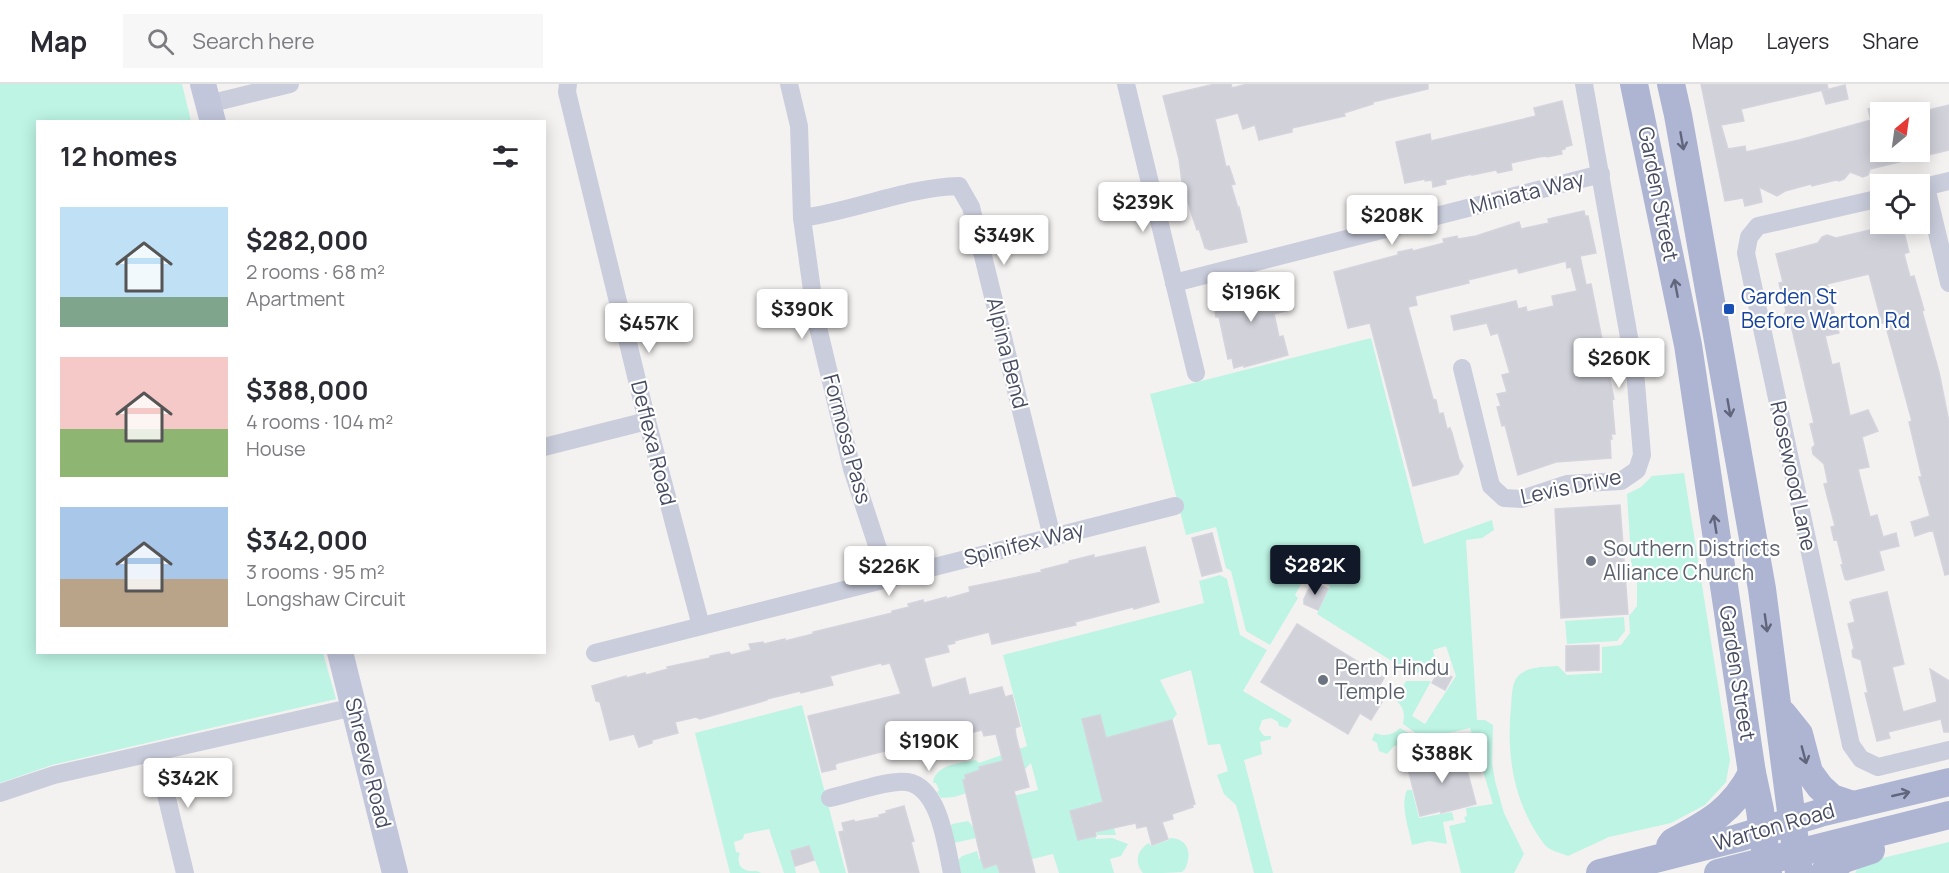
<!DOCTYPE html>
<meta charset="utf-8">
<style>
:root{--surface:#fff;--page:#f7f7f7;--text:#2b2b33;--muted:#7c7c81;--line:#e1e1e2;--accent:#111827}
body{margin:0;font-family:Manrope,sans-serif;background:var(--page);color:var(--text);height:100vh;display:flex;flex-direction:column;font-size:22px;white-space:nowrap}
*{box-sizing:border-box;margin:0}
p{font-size:20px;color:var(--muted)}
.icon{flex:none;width:33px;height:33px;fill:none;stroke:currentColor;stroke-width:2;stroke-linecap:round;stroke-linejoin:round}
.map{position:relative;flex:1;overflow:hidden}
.panel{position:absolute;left:36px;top:36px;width:510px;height:534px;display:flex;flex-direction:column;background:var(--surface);border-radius:0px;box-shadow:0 3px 15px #0003}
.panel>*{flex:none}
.needle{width:39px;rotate:29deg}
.tools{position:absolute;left:1870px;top:18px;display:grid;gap:12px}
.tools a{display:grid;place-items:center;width:60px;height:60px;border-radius:0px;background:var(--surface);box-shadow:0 3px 15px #0003;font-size:30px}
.price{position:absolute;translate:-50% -51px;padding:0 14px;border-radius:6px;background:#fff;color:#222;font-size:20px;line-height:39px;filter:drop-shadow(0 2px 3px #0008)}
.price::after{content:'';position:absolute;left:50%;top:36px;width:18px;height:14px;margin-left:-9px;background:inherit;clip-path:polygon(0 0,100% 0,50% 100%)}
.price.selected{background:var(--accent);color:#fff}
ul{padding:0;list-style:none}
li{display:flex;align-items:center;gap:18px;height:150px;padding:0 24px}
li span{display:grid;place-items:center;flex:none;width:168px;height:120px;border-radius:0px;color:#555}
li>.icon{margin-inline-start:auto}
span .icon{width:72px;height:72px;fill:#fffc;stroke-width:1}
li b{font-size:26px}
h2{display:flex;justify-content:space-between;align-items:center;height:72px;padding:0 24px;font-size:26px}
header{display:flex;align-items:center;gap:36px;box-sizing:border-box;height:84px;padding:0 30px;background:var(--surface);border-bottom:2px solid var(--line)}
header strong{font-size:28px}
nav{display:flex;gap:33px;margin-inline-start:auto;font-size:21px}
.search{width:420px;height:54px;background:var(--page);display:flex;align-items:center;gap:15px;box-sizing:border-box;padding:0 21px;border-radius:0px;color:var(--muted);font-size:22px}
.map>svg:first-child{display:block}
.green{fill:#bdf4e4}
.building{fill:#d0d1d9;stroke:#d5d4dd;stroke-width:1.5}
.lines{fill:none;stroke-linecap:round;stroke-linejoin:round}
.street{stroke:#cacddc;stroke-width:18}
.secondary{stroke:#c2c6db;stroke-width:26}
.primary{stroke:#aeb5d2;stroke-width:28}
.oneway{stroke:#61667d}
.transit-dot{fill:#1a4fb4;stroke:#fff;stroke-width:2}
.worship-dot{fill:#6b7280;stroke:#fff;stroke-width:2}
.labels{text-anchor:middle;stroke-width:4.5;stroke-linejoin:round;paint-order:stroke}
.street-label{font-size:21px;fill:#474c61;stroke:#fff}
.transit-label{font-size:21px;fill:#164399;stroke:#fff;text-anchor:start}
.worship-label{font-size:21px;fill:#5b616d;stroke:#fff;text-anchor:start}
</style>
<header>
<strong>Map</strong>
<div class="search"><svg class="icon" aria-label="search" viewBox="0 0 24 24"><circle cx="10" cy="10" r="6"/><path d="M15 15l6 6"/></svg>Search here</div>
<nav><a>Map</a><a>Layers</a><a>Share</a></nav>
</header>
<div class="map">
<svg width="1949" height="789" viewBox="0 0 1949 789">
<rect width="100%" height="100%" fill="#f4f2f1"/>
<!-- green -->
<g class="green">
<polygon points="0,0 182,0 191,37 38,38 38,568 323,569 336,615 52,681 0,699"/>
<path d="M1371 254 1424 460 1492 436 1494 446 1482 454 1466 456 1477 636H1485L1493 641 1492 679 1495 697 1504 729 1524 770 1514 789H1461L1449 742 1466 738 1464 733 1467 732 1466 724 1493 720 1470 644 1424 655 1403 640C1405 631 1404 622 1395 616L1406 597H1431L1412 632 1425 640 1456 592 1446 562 1433 566 1435 574 1427 588 1411 589 1317 530 1330 502 1307 489 1295 511 1298 514 1270 561 1246 547 1231 487 1226 484 1216 443 1186 451 1150 310Z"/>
<path d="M1684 389 1730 676 1726 698 1705 721 1671 739 1609 753 1568 772C1561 769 1548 766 1544 760 1514 720 1506 672 1511 623 1512 614 1511 600 1518 592 1528 582 1545 583 1558 582L1567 591 1602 589V563L1621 561 1630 549 1629 532 1637 522V489H1632L1627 410 1641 403 1652 392Z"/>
<path d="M1220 491 1227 495 1240 551 1267 566 1243 607 1292 636 1287 644 1279 642 1278 638 1271 634 1262 636 1259 645 1264 652H1271V655L1260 658 1262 670 1244 676 1273 789H1254L1239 731 1236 721 1224 710 1217 691 1228 687 1220 660 1208 661 1191 586 1160 596 1177 630 1172 636 1106 654 1100 631 1083 635 1116 751H1097L1090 719 1088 722 1070 727 1078 756 1096 752V755L1112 754 1128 760 1121 772 1110 775 1114 789H1059L1053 770 999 783 1000 789H961L958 776 962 772 977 767 979 775H982L984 784 1031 772 1024 745 1013 748 1012 746 954 759 949 744 952 740 968 737 980 751 1023 740 1016 715 1005 717 1004 714 1038 706 1031 679 1025 685H1019L1018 681 1023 680 1020 669 1002 673 1003 679 979 683 980 686 965 691 970 708 954 713 941 714 937 708 939 706 936 699H933C935 680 961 679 976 676L979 679 1027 662 1003 571 1204 519 1199 497Z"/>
<polygon points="1624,533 1625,547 1617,557 1567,560 1565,537"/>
<path d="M802 621 846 789H820L809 762 791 767 796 789H784L769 745 744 750 743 755 734 758 736 768 740 769C735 782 744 789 757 787L761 789H730L695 649Z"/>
<path d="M1400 644 1420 656 1394 662 1387 670 1379 667 1377 659 1372 656 1375 649C1385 653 1393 651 1400 644Z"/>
<path d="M1407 706H1412L1419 734 1452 728 1454 736 1443 738 1447 760 1429 757 1412 761C1409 744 1400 722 1407 706Z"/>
<path d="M1170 754C1185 754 1192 766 1187 780 1186 783 1185 786 1182 788 1174 789 1152 789 1143 789 1134 778 1137 766 1149 759L1151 762 1169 756Z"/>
<polygon points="1949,758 1949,789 1855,789 1862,779"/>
</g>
<!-- building -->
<g class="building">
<polygon points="1215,0 1231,0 1232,4 1247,0 1428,0 1428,5 1373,18 1373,20 1344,29 1345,32 1292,44 1292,48 1259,56 1255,41 1243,45 1238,29 1215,35 1226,83 1229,82 1235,100 1231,101 1238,124 1239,123 1247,158 1210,166 1205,164 1199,145 1197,146 1192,131 1182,98 1179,75 1163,12"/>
<polygon points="1701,0 1827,0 1828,5 1741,25 1744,37 1721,41 1728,65 1745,62 1746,68 1799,56 1871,36 1868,25 1881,21 1881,68 1920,68 1920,28 1949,21 1949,66 1870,85 1868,91 1863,93 1850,88 1844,95 1839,97 1836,96 1812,102 1811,100 1785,107 1777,112 1759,103 1762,118 1745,122 1743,114 1725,117"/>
<polygon points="1845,1 1848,15 1826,20 1822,7"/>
<polygon points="1562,17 1572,61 1565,63 1565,65 1561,66 1562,70 1547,73 1546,72 1539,73 1511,79 1512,86 1498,89 1496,86 1472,91 1472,90 1445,96 1446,100 1433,103 1432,96 1425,97 1425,95 1405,99 1396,58 1430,50 1431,57 1486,44 1536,32 1534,24"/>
<polygon points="1584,127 1585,132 1588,132 1596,169 1580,172 1586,201 1591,200 1614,315 1612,316 1615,350 1611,350 1612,355 1610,355 1611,374 1556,378 1518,391 1505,341 1502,342 1497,323 1501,322 1497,310 1507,308 1502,291 1510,289 1498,249 1491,251 1487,239 1454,246 1451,232 1516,217 1518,225 1526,223 1527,228 1554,222 1552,212 1577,207 1571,183 1567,184 1566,177 1519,189 1517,184 1468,196 1469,199 1415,212 1417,221 1408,223 1433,315 1436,316 1439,330 1443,329 1447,345 1450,344 1452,349 1459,375 1463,382 1458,390 1413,402 1370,239 1348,244 1334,188 1398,171 1398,168 1412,165 1413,167 1444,159 1443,155 1457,152 1458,155 1476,152 1519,138 1521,145 1549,139 1548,135"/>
<polygon points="1895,140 1902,140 1909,168 1904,170 1910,193 1914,192 1924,226 1922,227 1939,288 1949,338 1949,490 1945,491 1933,446 1915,452 1911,438 1930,432 1919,393 1922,393 1909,338 1912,337 1885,239 1882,239 1869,190 1827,200 1839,249 1825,252 1832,281 1839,279 1850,332 1868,326 1878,347 1862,353 1869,383 1858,385 1870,433 1877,431 1883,453 1896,449 1899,462 1879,467 1884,486 1847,496 1845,495 1841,481 1843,480 1837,455 1834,456 1831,443 1835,442 1824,400 1828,399 1824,380 1813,370 1812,364 1815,361 1810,340 1814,339 1792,245 1784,241 1782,234 1786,227 1779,199 1783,198 1776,170 1818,159 1822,153 1827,151 1836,154"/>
<polygon points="1264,195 1268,210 1272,209 1273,216 1289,211 1293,225 1274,230 1279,253 1283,252 1288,271 1244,283 1244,281 1234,284 1232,274 1228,275 1219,233 1216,233 1212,207"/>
<polygon points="1620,421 1628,530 1561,534 1555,425"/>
<polygon points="1212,449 1222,487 1202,492 1192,454"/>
<polygon points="1145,463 1159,518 1134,525 1133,523 1075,538 1076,541 992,560 989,548 954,557 955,559 947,561 949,568 924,574 932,604 965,594 969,611 1002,603 1005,613 1012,611 1020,642 1015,644 1016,652 1029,703 1014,707 1035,789 1000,789 997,780 984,784 981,775 963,696 966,695 965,691 980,686 979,683 1003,677 996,650 984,652 982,646 965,650 964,646 939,653 940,659 928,662 925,661 924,657 838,679 835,681 836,685 822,688 808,632 901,610 890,579 882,581 881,579 830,592 833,601 801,609 800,607 767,615 767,616 700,635 696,633 675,638 678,649 652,656 652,659 639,663 634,650 610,656 600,618 596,617 592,602 626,592 626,594 645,589 646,591 668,585 667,583 710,574 710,572 729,568 731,571 751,566 749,560 763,558 764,560 785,555 785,557 813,550 813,548 892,529 892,527 909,523 908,520 923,516 924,519 946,513 946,515 970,508 969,503 1042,488 1041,486 1069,479 1069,477 1094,471 1094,474"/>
<polygon points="1312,498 1328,505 1318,526 1304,520 1304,515"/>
<polygon points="1887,508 1904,580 1892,583 1903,628 1937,618 1930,585 1949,597 1949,648 1944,648 1941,635 1888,648 1890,654 1877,657 1865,609 1868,609 1861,576 1853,573 1852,567 1854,564 1848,540 1855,538 1850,518 1852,518 1852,516"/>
<polygon points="1297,540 1384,594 1373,612 1382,618 1371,636 1360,629 1348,650 1261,598"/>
<polygon points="1599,561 1599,586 1566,587 1566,562"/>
<polygon points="1439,586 1452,593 1445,606 1432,599"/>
<polygon points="1100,631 1106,654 1172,636 1195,720 1192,721 1193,723 1172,730 1173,735 1162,738 1168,755 1152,761 1147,742 1137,744 1136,739 1095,748 1096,752 1078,756 1070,727 1103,718 1082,635"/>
<polygon points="1462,667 1476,720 1441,729 1441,727 1420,732 1407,681"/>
<polygon points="904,722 914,757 911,758 919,789 849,789 839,748 844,747 842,739 854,736 855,738 880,733 879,731 887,729 886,727"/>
<polygon points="809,762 814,776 795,782 791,767"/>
</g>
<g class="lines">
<!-- street -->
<g class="street">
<polyline points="568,0 567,8 647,337 701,542"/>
<polyline points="789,0 799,42 802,134 816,235 852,385 888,495"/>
<polyline points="1126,0 1196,289"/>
<polyline points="208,20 290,0"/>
<polyline points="1926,103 1949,199"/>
<polyline points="1920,104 1949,97"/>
<polyline points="1881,114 1758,142 1749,153 1746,169 1851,661 1861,675 1878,683 1949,666"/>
<path d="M802 134C854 127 908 103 959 102L971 123 1052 453"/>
<polyline points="1174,199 1601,90"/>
<polyline points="1462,284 1491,402 1504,414 1522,415 1567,400 1621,397 1637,386 1642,371 1635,287 1584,0"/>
<polyline points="544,363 647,337"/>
<polyline points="595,569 1175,422"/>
<polyline points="156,669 185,789"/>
<polyline points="0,709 54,691 354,623"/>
<path d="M830 714C849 710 889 695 907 698 940 703 946 762 952 789"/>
</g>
<!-- secondary -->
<g class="secondary">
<polyline points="203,0 213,38"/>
<polyline points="340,568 395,789"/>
</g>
<!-- primary -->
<g class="primary">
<polyline points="1634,0 1688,261 1752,689 1760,726 1768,789"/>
<polyline points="1671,0 1678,31 1762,505 1799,789"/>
<polyline points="1783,630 1799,650 1809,688 1820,703 1832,714 1853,721"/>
<path d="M1670 762 1673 758C1709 739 1733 726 1752 689"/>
<polyline points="1600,789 1738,754 1820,729 1949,698"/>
<polyline points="1718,789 1949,731"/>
<polyline points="1824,789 1844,775 1871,766"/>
</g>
</g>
<!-- one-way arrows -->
<defs><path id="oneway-shaft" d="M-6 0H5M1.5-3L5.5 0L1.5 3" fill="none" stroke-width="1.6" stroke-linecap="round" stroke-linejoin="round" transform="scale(1.5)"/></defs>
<g class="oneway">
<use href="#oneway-shaft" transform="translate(1682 57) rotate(80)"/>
<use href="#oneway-shaft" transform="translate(1676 204) rotate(-101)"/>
<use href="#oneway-shaft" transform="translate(1729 324) rotate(80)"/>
<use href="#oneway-shaft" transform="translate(1715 440) rotate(-99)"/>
<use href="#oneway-shaft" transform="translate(1766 539) rotate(82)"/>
<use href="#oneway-shaft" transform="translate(1804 671) rotate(75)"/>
<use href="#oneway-shaft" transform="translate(1901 710) rotate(-13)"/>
</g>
<!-- markers -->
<rect class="transit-dot" x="1723" y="219" width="12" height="12" rx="3"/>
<g class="worship-dot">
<circle cx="1591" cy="477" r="6"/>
<circle cx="1323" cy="596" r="6"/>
</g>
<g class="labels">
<!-- street labels -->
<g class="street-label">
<text transform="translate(1527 109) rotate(-14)" y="7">Miniata Way</text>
<text transform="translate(1658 110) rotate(79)" y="7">Garden Street</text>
<text transform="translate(1007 269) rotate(76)" y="7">Alpina Bend</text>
<text transform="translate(847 355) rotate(75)" y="7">Formosa Pass</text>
<text transform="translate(653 359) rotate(76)" y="7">Deflexa Road</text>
<text transform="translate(1793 392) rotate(78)" y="7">Rosewood Lane</text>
<text transform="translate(1571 403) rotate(-12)" y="7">Levis Drive</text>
<text transform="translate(1024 460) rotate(-14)" y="7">Spinifex Way</text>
<text transform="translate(1737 589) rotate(81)" y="7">Garden Street</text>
<text transform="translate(368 679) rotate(76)" y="7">Shreeve Road</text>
<text transform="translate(1774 743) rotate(-16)" y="7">Warton Road</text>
</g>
<!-- transit labels -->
<g class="transit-label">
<text x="1741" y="220">Garden St<tspan x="1741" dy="24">Before Warton Rd</tspan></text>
</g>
<!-- worship labels -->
<g class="worship-label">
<text x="1603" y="472">Southern Districts<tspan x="1603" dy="24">Alliance Church</tspan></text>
<text x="1335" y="591">Perth Hindu<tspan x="1335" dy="24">Temple</tspan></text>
</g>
</g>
</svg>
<div class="tools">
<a><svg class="needle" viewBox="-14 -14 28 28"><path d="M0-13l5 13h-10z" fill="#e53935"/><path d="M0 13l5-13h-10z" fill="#7c7c81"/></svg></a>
<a><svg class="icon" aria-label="locate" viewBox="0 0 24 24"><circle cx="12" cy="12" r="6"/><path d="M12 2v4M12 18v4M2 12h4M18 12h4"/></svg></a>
</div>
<b class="price" style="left:1143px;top:149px">$239K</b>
<b class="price" style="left:1392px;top:162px">$208K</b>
<b class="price" style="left:1004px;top:182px">$349K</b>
<b class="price" style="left:1251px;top:239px">$196K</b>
<b class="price" style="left:802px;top:256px">$390K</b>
<b class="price" style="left:649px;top:270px">$457K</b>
<b class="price" style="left:1619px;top:305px">$260K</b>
<b class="price selected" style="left:1315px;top:512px">$282K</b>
<b class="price" style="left:889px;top:513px">$226K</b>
<b class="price" style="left:929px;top:688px">$190K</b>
<b class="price" style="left:1442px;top:700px">$388K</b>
<b class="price" style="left:188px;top:725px">$342K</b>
<section class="panel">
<h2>12 homes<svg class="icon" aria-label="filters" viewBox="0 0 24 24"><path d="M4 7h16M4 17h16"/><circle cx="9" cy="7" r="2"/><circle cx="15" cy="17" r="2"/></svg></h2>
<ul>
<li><span style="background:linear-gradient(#bfe0f5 75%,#7fa58c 0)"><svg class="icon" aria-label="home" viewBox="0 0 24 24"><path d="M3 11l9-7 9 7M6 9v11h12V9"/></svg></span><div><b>$282,000</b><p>2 rooms · 68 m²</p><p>Apartment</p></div></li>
<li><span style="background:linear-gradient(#f6c9c9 60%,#8fb573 0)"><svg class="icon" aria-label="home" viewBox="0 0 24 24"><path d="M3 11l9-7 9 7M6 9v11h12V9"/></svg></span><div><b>$388,000</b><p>4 rooms · 104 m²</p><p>House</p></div></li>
<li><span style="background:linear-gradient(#a9c7e8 60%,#b9a48a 0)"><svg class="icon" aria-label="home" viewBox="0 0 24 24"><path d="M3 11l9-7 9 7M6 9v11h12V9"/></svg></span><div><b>$342,000</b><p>3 rooms · 95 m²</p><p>Longshaw Circuit</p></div></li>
</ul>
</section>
</div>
